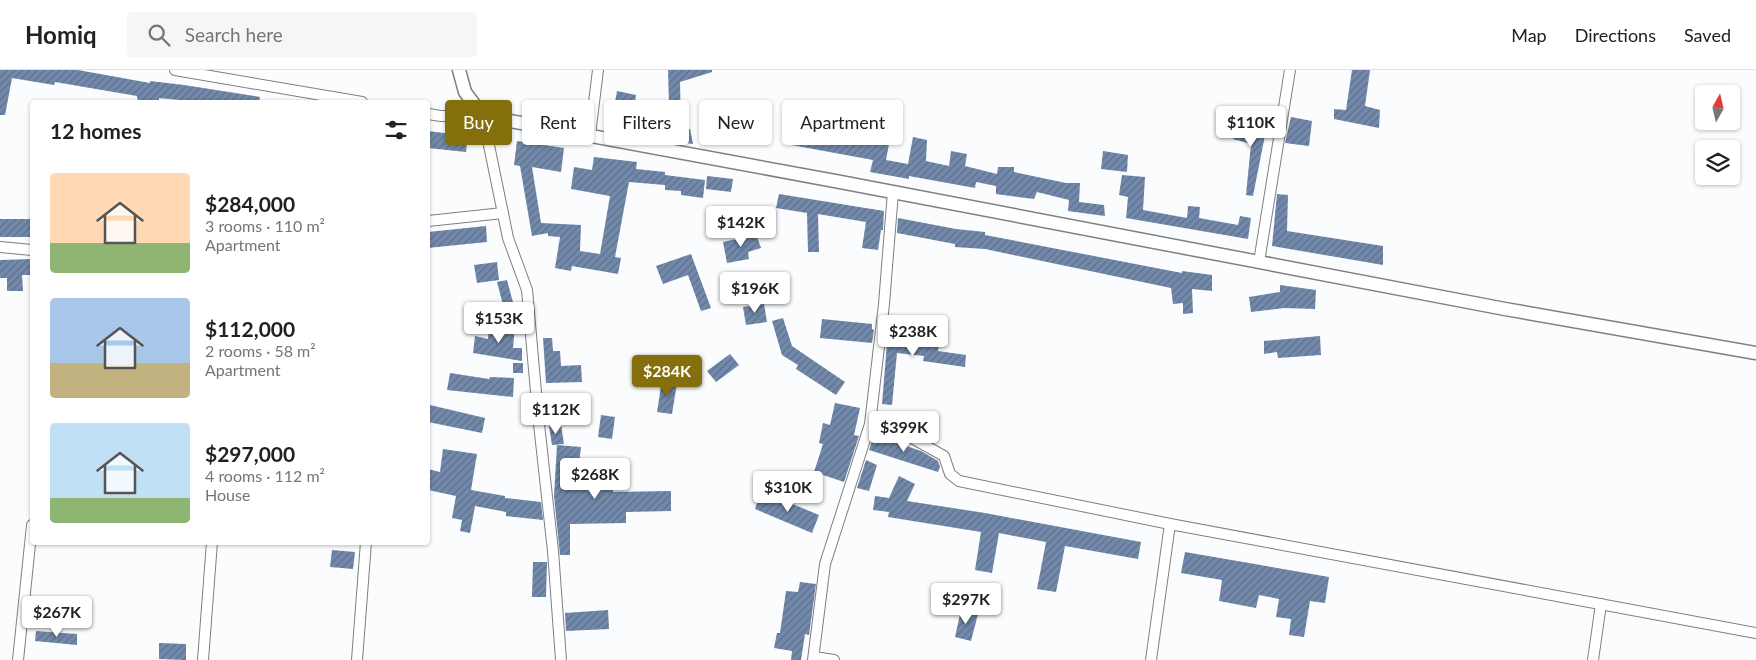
<!DOCTYPE html>
<meta charset="utf-8">
<style>
:root{--surface:#fff;--page:#f6f6f6;--text:#202124;--muted:#757577;--line:#e0e0e0;--accent:#856e0c}
body{margin:0;font-family:Lato,sans-serif;background:var(--page);color:var(--text);height:100vh;display:flex;flex-direction:column;font-size:19px;white-space:nowrap}
*{box-sizing:border-box;margin:0}
p{font-size:16px;color:var(--muted)}
.icon{flex:none;width:28px;height:28px;fill:none;stroke:currentColor;stroke-width:2;stroke-linecap:round;stroke-linejoin:round}
.map{position:relative;flex:1;overflow:hidden}
.details{position:absolute;left:30px;top:30px;width:400px;height:445px;display:flex;flex-direction:column;background:var(--surface);border-radius:5px;box-shadow:0 1px 4px #0004}
.details>*{flex:none}
.hud{position:absolute;left:445px;top:30px;width:475px;height:45px;display:flex;gap:10px}
.needle{width:32px;rotate:8deg}
.buttons{position:absolute;left:1695px;top:15px;display:grid;gap:10px}
.buttons a{display:grid;place-items:center;width:45px;height:45px;border-radius:5px;background:var(--surface);box-shadow:0 1px 4px #0004;font-size:25px}
.price{position:absolute;translate:-50% -42px;padding:0 11px;border-radius:5px;background:#fff;color:#222;font-size:16px;line-height:32px;filter:drop-shadow(0 1px 2px #0008)}
.price::after{content:'';position:absolute;left:50%;top:30px;width:15px;height:11px;margin-left:-8px;background:inherit;clip-path:polygon(0 0,100% 0,50% 100%)}
.price.selected{background:var(--accent);color:#fff}
ul{padding:0;list-style:none}
li{display:flex;align-items:center;gap:15px;height:125px;padding:0 20px}
li span{display:grid;place-items:center;flex:none;width:140px;height:100px;border-radius:5px;color:#555}
li>.icon{margin-inline-start:auto}
span .icon{width:60px;height:60px;fill:#fffc;stroke-width:1}
li b{font-size:21px}
h2{display:flex;justify-content:space-between;align-items:center;height:60px;padding:0 20px;font-size:21px}
.chip{padding:0 18px;border-radius:5px;background:var(--surface);box-shadow:0 1px 4px #0004;font-size:18px;line-height:45px}
.chip.selected{background:var(--accent);color:#fff}
header{display:flex;align-items:center;gap:30px;box-sizing:border-box;height:70px;padding:0 25px;background:var(--surface);border-bottom:1px solid var(--line)}
header strong{font-size:24px}
nav{display:flex;gap:28px;margin-inline-start:auto;font-size:18px}
.search{width:350px;height:45px;background:var(--page);display:flex;align-items:center;gap:12px;box-sizing:border-box;padding:0 18px;border-radius:5px;color:var(--muted);font-size:19px}
.map>svg:first-child{display:block}
.building{fill:url(#building-hatch)}
.lines{fill:none;stroke-linecap:round;stroke-linejoin:round}
.minor-casing{stroke:#7d7f81;stroke-width:12}
.tertiary-casing{stroke:#7d7f81;stroke-width:15}
.minor{stroke:#fff;stroke-width:10}
.tertiary{stroke:#fff;stroke-width:12}
</style>
<header>
<strong>Homiq</strong>
<div class="search"><svg class="icon" aria-label="search" viewBox="0 0 24 24"><circle cx="10" cy="10" r="6"/><path d="M15 15l6 6"/></svg>Search here</div>
<nav><a>Map</a><a>Directions</a><a>Saved</a></nav>
</header>
<div class="map">
<svg width="1756" height="590" viewBox="0 0 1756 590">
<defs>
<pattern id="building-hatch" width="6" height="6" patternUnits="userSpaceOnUse" patternTransform="scale(1.25)"><rect width="6" height="6" fill="#7289ab"/><path d="M-1 1l2-2M0 6l6-6M5 7l2-2" fill="none" stroke="#5e708b"/></pattern>
</defs>
<rect width="100%" height="100%" fill="#fafcfe"/>
<!-- building -->
<g class="building">
<polygon points="0,0 78,0 150,13 150,11 184,15 260,27 259,32 202,32 159,28 159,32 138,32 137,26 55,12 54,15 12,8 5,45 0,45"/>
<polygon points="668,0 712,0 712,2 680,12 681,58 690,59 693,74 670,71"/>
<polygon points="1352,0 1370,0 1365,36 1380,40 1379,58 1334,49 1334,39 1346,40"/>
<polygon points="617,21 636,25 632,54 650,56 650,67 610,61"/>
<polygon points="1291,47 1312,51 1309,76 1285,73"/>
<polygon points="1236,49 1267,55 1253,126 1246,125 1251,74 1233,69"/>
<polygon points="789,55 876,73 879,56 892,58 886,90 908,94 913,67 927,70 926,91 949,96 951,81 967,84 965,96 997,104 998,97 1014,97 1014,102 1066,113 1080,113 1079,132 1104,135 1105,146 1068,141 1069,130 1037,122 1034,129 996,124 996,116 976,112 975,118 909,106 909,109 870,102 873,90 786,74"/>
<polygon points="428,61 468,66 466,82 428,78"/>
<polygon points="517,71 564,78 561,102 532,97 541,153 581,155 580,181 600,184 610,126 571,119 574,97 592,100 594,87 637,92 636,99 665,102 665,105 705,110 703,128 681,125 681,121 665,120 665,115 629,112 615,187 621,188 618,204 572,196 571,201 555,198 560,167 548,166 548,163 532,166 520,96 514,95"/>
<polygon points="1103,81 1128,85 1127,102 1101,99"/>
<polygon points="1122,105 1145,107 1143,140 1187,148 1188,136 1200,137 1199,148 1238,155 1240,146 1251,148 1248,169 1126,148 1128,127 1119,125"/>
<polygon points="707,106 733,109 731,122 706,119"/>
<polygon points="779,124 884,141 883,160 881,160 878,180 862,178 866,152 818,144 819,182 808,182 807,143 776,138"/>
<polygon points="1277,124 1288,125 1287,161 1383,176 1383,195 1272,176"/>
<polygon points="898,148 956,159 985,162 985,165 1182,203 1182,201 1212,205 1212,221 1192,219 1193,243 1183,244 1183,233 1173,234 1171,218 985,179 955,177 955,174 897,163"/>
<rect x="0" y="149" width="32" height="18"/>
<polygon points="486,156 487,172 428,178 428,162"/>
<polygon points="755,161 761,178 748,182 749,189 727,193 723,172 746,167 745,164"/>
<polygon points="691,184 711,238 701,241 688,205 663,214 656,196"/>
<polygon points="32,189 32,205 22,205 23,221 7,221 7,208 0,208 0,190"/>
<polygon points="497,192 499,210 477,213 474,195"/>
<polygon points="507,210 518,251 508,254 497,212"/>
<polygon points="1280,215 1316,220 1315,239 1284,238 1251,242 1249,227 1280,222"/>
<polygon points="764,234 767,252 746,255 743,237"/>
<polygon points="783,248 792,276 845,312 836,325 796,299 798,295 782,285 772,251"/>
<polygon points="822,249 872,254 872,259 874,260 872,273 820,268"/>
<polygon points="489,255 515,256 513,278 522,278 522,291 473,283 475,266 488,269"/>
<polygon points="888,261 914,264 914,265 940,269 938,281 966,285 965,297 923,291 924,286 897,283 892,335 882,334"/>
<polygon points="1320,266 1321,285 1278,288 1277,282 1264,284 1264,271"/>
<polygon points="543,268 552,268 553,281 560,281 561,296 581,295 582,312 546,313"/>
<polygon points="730,284 739,295 716,312 707,301"/>
<rect x="513" y="293" width="10" height="10"/>
<polygon points="450,303 489,309 490,307 514,308 513,327 447,320"/>
<polygon points="662,310 677,313 672,344 657,342"/>
<polygon points="835,333 860,338 854,365 859,366 844,412 814,402 823,374 819,373 823,353 830,355"/>
<polygon points="430,335 485,348 482,363 428,352"/>
<polygon points="601,345 615,347 612,369 598,367"/>
<polygon points="561,355 564,374 552,375 549,356"/>
<polygon points="874,365 921,381 938,391 940,397 938,402 869,380"/>
<polygon points="557,375 581,377 579,394 572,393 571,417 613,416 613,422 671,421 671,441 626,442 626,453 570,454 570,485 560,485 554,426"/>
<polygon points="443,379 477,384 471,420 505,426 505,428 541,432 543,450 506,446 506,442 475,436 470,463 460,461 462,450 452,448 456,426 428,420 428,399 440,402"/>
<polygon points="866,390 877,395 869,421 857,418"/>
<polygon points="899,406 915,414 907,431 985,443 1141,472 1138,489 1065,476 1056,522 1037,519 1046,472 999,463 992,503 975,500 981,462 888,447 889,442 873,440 875,426 889,428"/>
<polygon points="760,425 782,433 783,430 819,445 812,463 755,439"/>
<polygon points="332,480 355,482 353,499 330,497"/>
<polygon points="1185,482 1329,507 1325,533 1310,531 1304,567 1289,565 1291,549 1276,547 1279,529 1259,525 1256,538 1219,531 1222,510 1181,503"/>
<polygon points="533,492 547,492 546,527 532,527"/>
<polygon points="800,512 816,514 809,565 805,564 801,590 791,590 792,581 774,578 777,563 780,563 786,521 798,522"/>
<polygon points="608,540 609,559 566,561 565,543"/>
<polygon points="961,540 978,544 971,571 955,567"/>
<polygon points="36,561 77,564 77,575 35,571"/>
<polygon points="159,573 186,574 186,590 159,589"/>
</g>
<g class="lines">
<defs>
<g id="minor">
<polyline points="175,0 362,32"/>
<polyline points="428,44 441,46 483,46 508,168 527,220 538,345 553,481 561,590"/>
<polyline points="590,65 598,0"/>
<polyline points="428,151 503,143"/>
<polyline points="0,177 32,180"/>
<polyline points="1259,192 1290,0"/>
<polyline points="870,354 901,362 944,386 950,404 959,411 1170,454 1756,563"/>
<polyline points="814,587 834,590"/>
<polyline points="18,590 32,455"/>
<polyline points="203,590 212,472"/>
<polyline points="357,590 366,472"/>
<polyline points="813,590 825,494 870,354 884,234 893,122"/>
<polyline points="1151,590 1170,454"/>
<polyline points="1593,590 1601,534"/>
</g>
<polyline id="tertiary" points="459,0 465,22 483,46 835,111 1505,239 1756,283"/>
</defs>
<!-- minor casing -->
<use href="#minor" class="minor-casing"/>
<!-- tertiary casing -->
<use href="#tertiary" class="tertiary-casing"/>
<!-- minor -->
<use href="#minor" class="minor"/>
<!-- tertiary -->
<use href="#tertiary" class="tertiary"/>
</g>
</svg>
<div class="buttons">
<a><svg class="needle" viewBox="-14 -14 28 28"><path d="M0-13l5 13h-10z" fill="#e53935"/><path d="M0 13l5-13h-10z" fill="#757577"/></svg></a>
<a><svg class="icon" aria-label="layers" viewBox="0 0 24 24"><path d="M12 4l9 5-9 5-9-5zM3 14l9 5 9-5"/></svg></a>
</div>
<b class="price" style="left:1251px;top:78px">$110K</b>
<b class="price" style="left:741px;top:178px">$142K</b>
<b class="price" style="left:755px;top:244px">$196K</b>
<b class="price" style="left:499px;top:274px">$153K</b>
<b class="price" style="left:913px;top:287px">$238K</b>
<b class="price selected" style="left:667px;top:327px">$284K</b>
<b class="price" style="left:556px;top:365px">$112K</b>
<b class="price" style="left:904px;top:383px">$399K</b>
<b class="price" style="left:595px;top:430px">$268K</b>
<b class="price" style="left:788px;top:443px">$310K</b>
<b class="price" style="left:966px;top:555px">$297K</b>
<b class="price" style="left:57px;top:568px">$267K</b>
<div class="hud">
<a class="chip selected">Buy</a>
<a class="chip">Rent</a>
<a class="chip">Filters</a>
<a class="chip">New</a>
<a class="chip">Apartment</a>
</div>
<section class="details">
<h2>12 homes<svg class="icon" aria-label="filters" viewBox="0 0 24 24"><path d="M4 7h16M4 17h16"/><circle cx="9" cy="7" r="2"/><circle cx="15" cy="17" r="2"/></svg></h2>
<ul>
<li><span style="background:linear-gradient(#ffd9b3 70%,#8fb573 0)"><svg class="icon" aria-label="home" viewBox="0 0 24 24"><path d="M3 11l9-7 9 7M6 9v11h12V9"/></svg></span><div><b>$284,000</b><p>3 rooms · 110 m²</p><p>Apartment</p></div></li>
<li><span style="background:linear-gradient(#a9c7e8 65%,#c2b280 0)"><svg class="icon" aria-label="home" viewBox="0 0 24 24"><path d="M3 11l9-7 9 7M6 9v11h12V9"/></svg></span><div><b>$112,000</b><p>2 rooms · 58 m²</p><p>Apartment</p></div></li>
<li><span style="background:linear-gradient(#bfe0f5 75%,#8fb573 0)"><svg class="icon" aria-label="home" viewBox="0 0 24 24"><path d="M3 11l9-7 9 7M6 9v11h12V9"/></svg></span><div><b>$297,000</b><p>4 rooms · 112 m²</p><p>House</p></div></li>
</ul>
</section>
</div>
